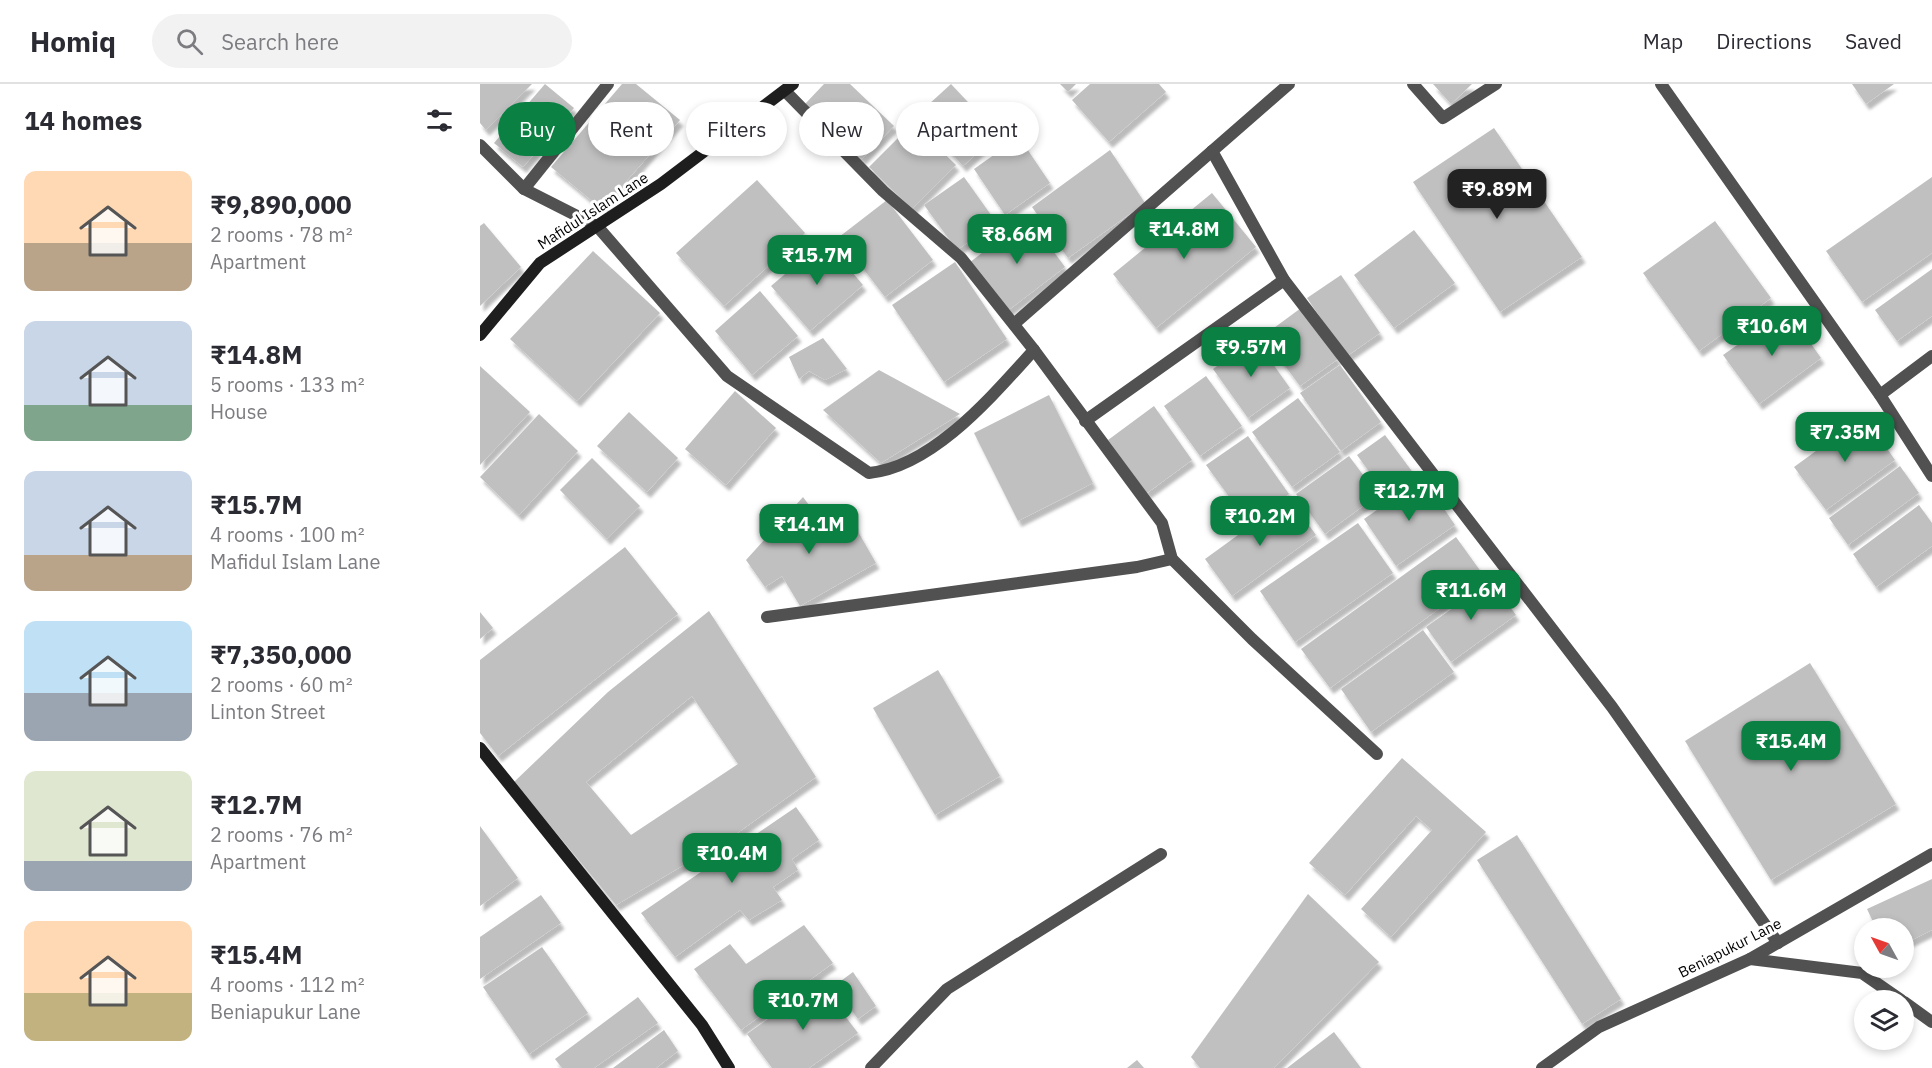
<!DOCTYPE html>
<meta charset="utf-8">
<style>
:root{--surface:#fff;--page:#f2f2f3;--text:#2b2b33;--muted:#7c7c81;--line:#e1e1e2;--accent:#0b8043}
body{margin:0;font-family:"IBM Plex Sans",sans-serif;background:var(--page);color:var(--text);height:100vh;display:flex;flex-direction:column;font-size:22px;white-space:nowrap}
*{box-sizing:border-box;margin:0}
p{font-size:20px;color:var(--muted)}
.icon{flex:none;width:33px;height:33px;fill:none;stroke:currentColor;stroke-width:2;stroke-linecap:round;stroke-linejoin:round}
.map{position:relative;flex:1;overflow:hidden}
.panel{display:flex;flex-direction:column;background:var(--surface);width:480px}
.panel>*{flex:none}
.banner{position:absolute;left:18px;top:18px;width:570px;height:54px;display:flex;gap:12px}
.needle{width:39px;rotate:310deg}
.controls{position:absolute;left:1374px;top:834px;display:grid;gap:12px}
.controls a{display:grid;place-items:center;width:60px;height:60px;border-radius:50%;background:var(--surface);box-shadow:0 3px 9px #0003;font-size:30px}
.price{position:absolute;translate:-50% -51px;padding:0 14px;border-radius:12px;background:var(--accent);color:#fff;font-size:20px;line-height:39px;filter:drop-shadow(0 2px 3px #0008)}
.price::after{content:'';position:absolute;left:50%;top:36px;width:18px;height:14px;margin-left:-9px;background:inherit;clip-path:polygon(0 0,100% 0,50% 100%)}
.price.on{background:#222;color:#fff}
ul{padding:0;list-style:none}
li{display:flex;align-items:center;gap:18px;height:150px;padding:0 24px}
li span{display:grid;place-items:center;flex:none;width:168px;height:120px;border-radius:12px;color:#555}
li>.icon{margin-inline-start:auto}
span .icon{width:72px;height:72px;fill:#fffc;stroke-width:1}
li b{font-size:26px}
h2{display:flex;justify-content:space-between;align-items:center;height:72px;padding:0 24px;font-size:26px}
.pill{padding:0 21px;border-radius:27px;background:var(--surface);box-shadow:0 3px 9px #0003;font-size:21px;line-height:54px}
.pill.on{background:var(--accent);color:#fff}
header{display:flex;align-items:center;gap:36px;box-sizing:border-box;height:84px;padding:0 30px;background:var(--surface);border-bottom:2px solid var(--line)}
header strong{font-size:28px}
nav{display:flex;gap:33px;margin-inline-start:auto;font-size:21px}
.search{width:420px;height:54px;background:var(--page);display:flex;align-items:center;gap:15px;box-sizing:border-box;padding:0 21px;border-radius:33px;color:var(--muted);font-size:22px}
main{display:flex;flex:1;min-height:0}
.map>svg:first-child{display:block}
.building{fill:#c0c0c0;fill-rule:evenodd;filter:url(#shadow)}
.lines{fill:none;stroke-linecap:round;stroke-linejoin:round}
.lane{stroke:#515151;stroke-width:12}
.street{stroke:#515151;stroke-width:12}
.secondary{stroke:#1e1e1e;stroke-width:12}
.labels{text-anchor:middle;stroke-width:6;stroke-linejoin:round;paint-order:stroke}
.street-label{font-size:15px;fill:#000;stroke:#fff}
</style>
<header>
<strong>Homiq</strong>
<div class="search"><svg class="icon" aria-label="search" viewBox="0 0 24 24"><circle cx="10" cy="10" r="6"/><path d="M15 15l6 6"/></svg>Search here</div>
<nav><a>Map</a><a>Directions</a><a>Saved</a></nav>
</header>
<main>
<section class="panel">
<h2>14 homes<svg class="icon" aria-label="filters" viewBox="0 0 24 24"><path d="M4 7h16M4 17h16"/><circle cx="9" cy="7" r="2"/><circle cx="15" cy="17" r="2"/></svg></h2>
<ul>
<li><span style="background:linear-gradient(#ffd9b3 60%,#b9a48a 0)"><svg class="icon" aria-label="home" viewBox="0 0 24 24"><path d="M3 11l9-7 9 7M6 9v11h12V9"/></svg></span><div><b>₹9,890,000</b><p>2 rooms · 78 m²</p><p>Apartment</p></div></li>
<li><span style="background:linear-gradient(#c9d6e8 70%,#7fa58c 0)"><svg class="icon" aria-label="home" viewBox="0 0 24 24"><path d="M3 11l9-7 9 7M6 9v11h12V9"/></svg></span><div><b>₹14.8M</b><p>5 rooms · 133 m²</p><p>House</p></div></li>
<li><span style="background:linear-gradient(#c9d6e8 70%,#b9a48a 0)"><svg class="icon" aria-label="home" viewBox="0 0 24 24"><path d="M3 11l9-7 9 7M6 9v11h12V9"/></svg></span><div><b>₹15.7M</b><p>4 rooms · 100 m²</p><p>Mafidul Islam Lane</p></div></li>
<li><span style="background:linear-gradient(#bfe0f5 60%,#9aa5b1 0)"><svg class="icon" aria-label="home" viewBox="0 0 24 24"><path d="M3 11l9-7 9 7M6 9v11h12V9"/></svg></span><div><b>₹7,350,000</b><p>2 rooms · 60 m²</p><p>Linton Street</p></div></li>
<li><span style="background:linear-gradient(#dfe7d0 75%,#9aa5b1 0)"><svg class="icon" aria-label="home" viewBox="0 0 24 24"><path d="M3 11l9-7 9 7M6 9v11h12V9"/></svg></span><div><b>₹12.7M</b><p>2 rooms · 76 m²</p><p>Apartment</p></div></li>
<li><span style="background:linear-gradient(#ffd9b3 60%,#c2b280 0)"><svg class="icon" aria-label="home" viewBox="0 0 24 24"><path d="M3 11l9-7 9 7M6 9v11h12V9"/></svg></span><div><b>₹15.4M</b><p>4 rooms · 112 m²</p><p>Beniapukur Lane</p></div></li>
</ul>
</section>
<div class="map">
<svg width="1452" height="984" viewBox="0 0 1452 984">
<defs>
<filter id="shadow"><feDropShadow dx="3.5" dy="6" stdDeviation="1.5" flood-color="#0004"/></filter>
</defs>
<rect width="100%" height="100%" fill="#fff"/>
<!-- building -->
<g class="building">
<polygon points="0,0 52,0 6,46 0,39"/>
<polygon points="65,0 94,24 43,83 14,59"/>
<polygon points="142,0 156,0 200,36 122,125 71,83"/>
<polygon points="344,0 370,0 414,42 382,75 325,20"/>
<polygon points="471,0 518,50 483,82 437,31"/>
<polygon points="580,0 596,0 588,8"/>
<polygon points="610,0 679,0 686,8 629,58 592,16"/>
<polygon points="953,0 992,0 971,20"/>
<polygon points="1372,0 1414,0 1386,20"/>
<polygon points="433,39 476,81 432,125 389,83"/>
<polygon points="1014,44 1102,173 1020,228 933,98"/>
<polygon points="539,53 570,99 525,131 494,85"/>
<polygon points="630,66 665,119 588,174 552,123"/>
<polygon points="484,93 516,138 477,166 444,121"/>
<polygon points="1452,93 1452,169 1382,218 1346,167"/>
<polygon points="277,96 325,149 244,222 196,169"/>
<polygon points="732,109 776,163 676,244 633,190"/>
<polygon points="407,116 453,176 405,213 359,153"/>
<polygon points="548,133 585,183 526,228 489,179"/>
<polygon points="1235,137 1291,214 1219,267 1163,189"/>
<polygon points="4,139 41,183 0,222 0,142"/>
<polygon points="934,146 975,199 914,244 874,191"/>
<polygon points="345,156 383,201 330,247 291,202"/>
<polygon points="113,167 180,229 97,317 30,255"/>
<polygon points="475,178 527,255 464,298 412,221"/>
<polygon points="1452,185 1452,232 1417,257 1395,226"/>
<polygon points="861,191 900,249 867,272 827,214"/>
<polygon points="280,207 318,252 272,291 235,247"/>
<polygon points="821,224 858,275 820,302 783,252"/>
<polygon points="1307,226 1341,274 1279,320 1243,271"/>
<polygon points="343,254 367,285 345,296 329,287 319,295 309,273"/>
<polygon points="775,255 810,304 768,334 733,285"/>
<polygon points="860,281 901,338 861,367 820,309"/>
<polygon points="0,282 50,328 0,381"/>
<polygon points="399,286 480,330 401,379 343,326"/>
<polygon points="726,292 762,342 720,372 684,322"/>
<polygon points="255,307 296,344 246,401 205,365"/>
<polygon points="569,311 613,399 538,437 494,349"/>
<polygon points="818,314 860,368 812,403 772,348"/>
<polygon points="674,322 712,376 667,409 628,356"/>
<polygon points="149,328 198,374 167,408 117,362"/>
<polygon points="59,330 98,367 39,431 0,393"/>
<polygon points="1384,332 1415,376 1346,426 1314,383"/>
<polygon points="905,351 934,390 906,411 877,371"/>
<polygon points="768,352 809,410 769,440 726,381"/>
<polygon points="869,372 898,411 845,450 816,410"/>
<polygon points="112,374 160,422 127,455 80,406"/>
<polygon points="1420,382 1439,409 1368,461 1349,434"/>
<polygon points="943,394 975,441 916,482 884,435"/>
<polygon points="323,413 352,452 373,439 396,479 320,522 302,492 285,503 266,476"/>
<polygon points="809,414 836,451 752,512 725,475"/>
<polygon points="1439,421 1452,439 1452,462 1396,503 1373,470"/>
<polygon points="878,439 913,489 815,558 780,507"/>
<polygon points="976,453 1004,492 850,604 821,565"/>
<polygon points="145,463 198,530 18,672 0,649 0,576"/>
<polygon points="1011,497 1036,531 971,578 946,543"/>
<path d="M229 527 336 693 253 752 136 821 34 698 128 608ZM212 612 258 680 151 751 106 698Z"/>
<polygon points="0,528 13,544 0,555"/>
<polygon points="943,546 974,588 891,648 861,605"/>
<polygon points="1330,579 1416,720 1291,796 1205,657"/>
<polygon points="458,586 520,692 455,731 393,624"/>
<polygon points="922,674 1006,748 911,853 881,825 952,746 936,732 865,811 829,779"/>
<polygon points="316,723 339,756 312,775 318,786 293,803 302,816 269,836 260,826 195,873 161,829"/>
<polygon points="0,742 38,794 0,822"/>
<polygon points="1037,751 1141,915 1102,940 997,776"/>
<polygon points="1452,795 1452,846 1424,860 1424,844 1396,844 1387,825"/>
<polygon points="828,810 899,878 794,984 720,984 711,973"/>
<polygon points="61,811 81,839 0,895 0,853"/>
<polygon points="324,841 353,879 261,946 214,885 250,860 266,880"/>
<polygon points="62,863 108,929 49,970 3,903"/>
<polygon points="373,888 396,922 378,935 354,902"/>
<polygon points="339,898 378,949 329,984 292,984 267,950"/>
<polygon points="158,913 178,939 114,984 82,984 75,975"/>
<polygon points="184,946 198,967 176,984 133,984"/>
<polygon points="854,948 881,984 807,984"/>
<polygon points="657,976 664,984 647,984"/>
</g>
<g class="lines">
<!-- lane -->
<g class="lane">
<polyline points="306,8 403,107 481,174 554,266 682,439 692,475 772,555 897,670"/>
<path d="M0 61 44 105 117 142 247 292 389 389C453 383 513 311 554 266"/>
<polyline points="44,105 128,0"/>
<polyline points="287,533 657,483 692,475"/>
<polyline points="391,984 467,905 681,770"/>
</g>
<!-- street -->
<g class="street">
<polyline points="933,0 963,34 1016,0"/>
<polyline points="1181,0 1400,311 1452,392"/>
<polyline points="732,67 804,196 1132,623 1298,859"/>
<polyline points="534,240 809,0"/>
<polyline points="1400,311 1452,272"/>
<polyline points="605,337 804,196"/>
<polyline points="1270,875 1382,889 1421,916"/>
<polyline points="1424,918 1452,938"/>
<polyline points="1062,984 1119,943 1270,875 1452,770"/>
</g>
<!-- secondary -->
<g class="secondary">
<polyline points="0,251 60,179 181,100 313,0"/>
<polyline points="0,664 222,941 249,984"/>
</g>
</g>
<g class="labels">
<!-- street labels -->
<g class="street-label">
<text transform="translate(113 127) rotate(-33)" y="5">Mafidul Islam Lane</text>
<text transform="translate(1250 864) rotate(-27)" y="5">Beniapukur Lane</text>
</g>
</g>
</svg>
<div class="controls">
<a><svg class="needle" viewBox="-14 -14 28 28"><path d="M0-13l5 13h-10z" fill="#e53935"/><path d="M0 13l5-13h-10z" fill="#7c7c81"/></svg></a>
<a><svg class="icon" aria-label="layers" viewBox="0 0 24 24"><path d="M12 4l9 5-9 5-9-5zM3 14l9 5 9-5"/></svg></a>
</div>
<b class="price on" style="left:1017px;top:136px">₹9.89M</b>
<b class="price" style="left:704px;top:176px">₹14.8M</b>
<b class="price" style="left:537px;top:181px">₹8.66M</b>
<b class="price" style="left:337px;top:202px">₹15.7M</b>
<b class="price" style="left:1292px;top:273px">₹10.6M</b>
<b class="price" style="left:771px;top:294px">₹9.57M</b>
<b class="price" style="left:1365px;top:379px">₹7.35M</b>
<b class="price" style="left:929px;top:438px">₹12.7M</b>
<b class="price" style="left:780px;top:463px">₹10.2M</b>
<b class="price" style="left:329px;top:471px">₹14.1M</b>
<b class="price" style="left:991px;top:537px">₹11.6M</b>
<b class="price" style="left:1311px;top:688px">₹15.4M</b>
<b class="price" style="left:252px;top:800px">₹10.4M</b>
<b class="price" style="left:323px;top:947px">₹10.7M</b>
<div class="banner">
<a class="pill on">Buy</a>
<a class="pill">Rent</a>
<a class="pill">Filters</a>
<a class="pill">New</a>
<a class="pill">Apartment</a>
</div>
</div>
</main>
